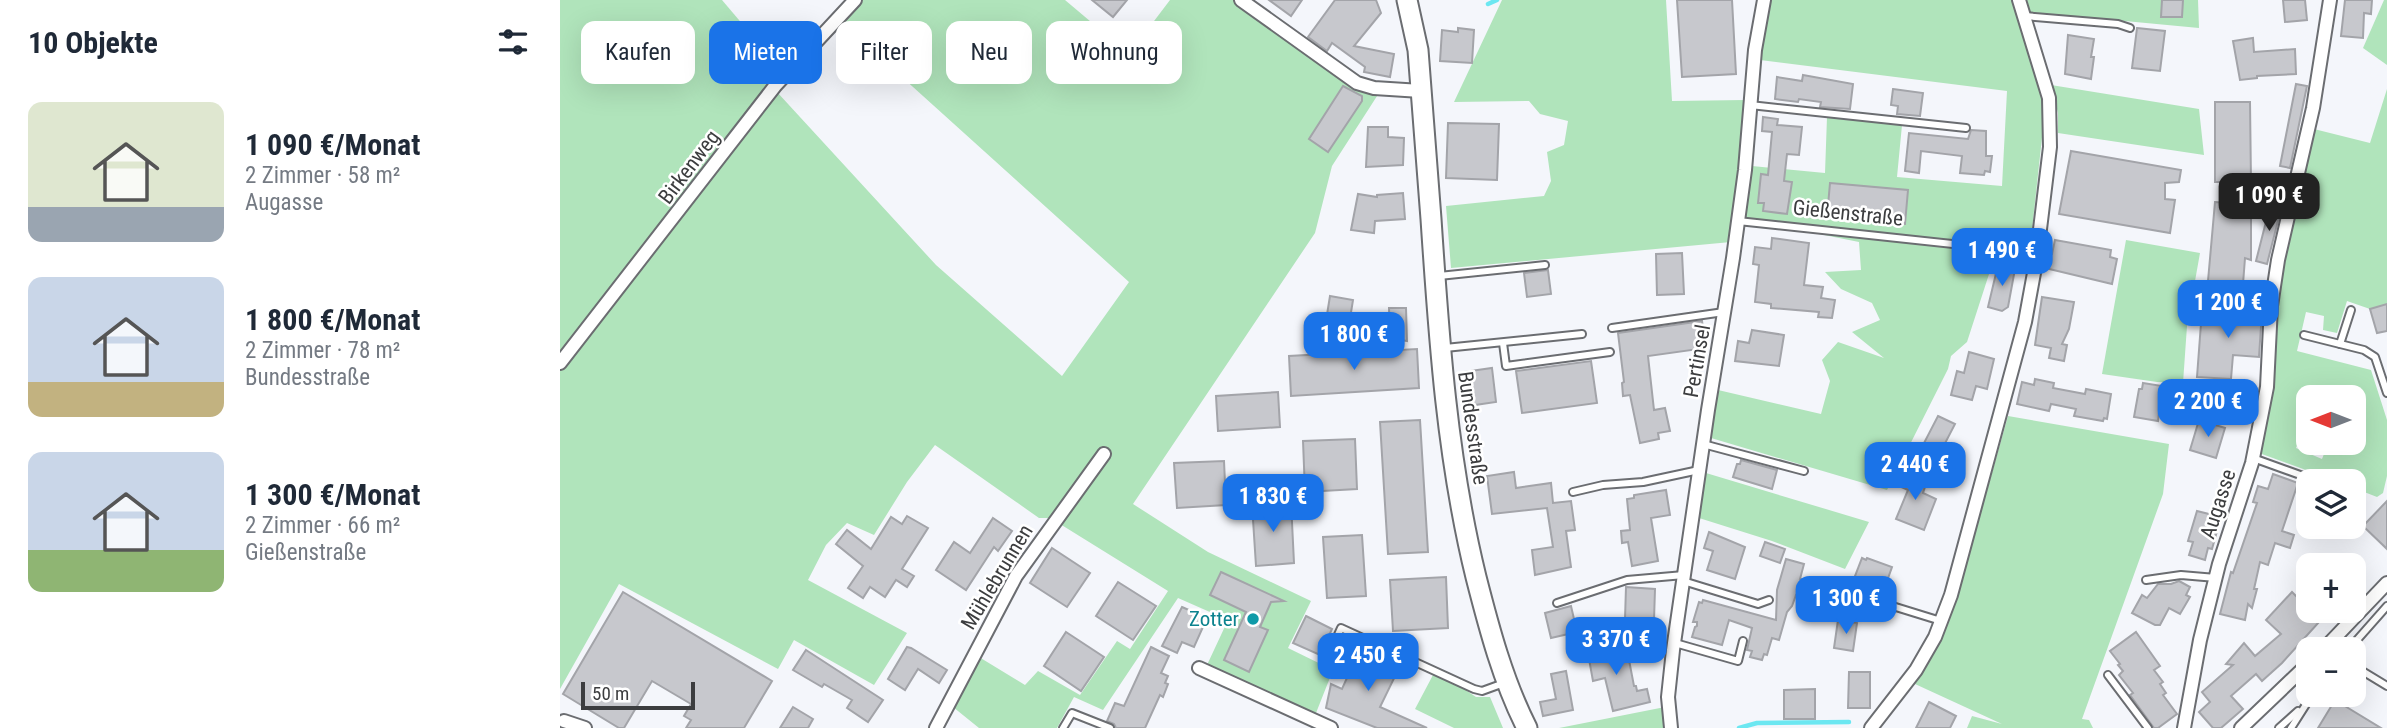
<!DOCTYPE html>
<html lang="de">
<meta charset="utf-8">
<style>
:root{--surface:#fff;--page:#f6f6f7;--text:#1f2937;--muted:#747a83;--accent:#1a73e8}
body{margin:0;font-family:"Roboto Condensed",sans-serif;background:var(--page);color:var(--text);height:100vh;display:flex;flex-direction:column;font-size:26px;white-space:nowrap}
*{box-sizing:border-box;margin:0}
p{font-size:23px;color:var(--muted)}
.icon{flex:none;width:38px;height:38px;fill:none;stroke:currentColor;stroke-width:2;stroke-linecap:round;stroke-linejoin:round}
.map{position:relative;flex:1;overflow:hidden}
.panel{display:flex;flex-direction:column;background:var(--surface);width:560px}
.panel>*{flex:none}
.banner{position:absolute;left:21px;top:21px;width:665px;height:63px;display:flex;gap:14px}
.needle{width:46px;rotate:270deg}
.buttons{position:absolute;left:1736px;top:385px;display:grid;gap:14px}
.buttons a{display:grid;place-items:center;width:70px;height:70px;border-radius:14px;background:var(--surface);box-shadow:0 7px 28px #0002;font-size:35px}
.scale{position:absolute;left:21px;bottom:18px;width:114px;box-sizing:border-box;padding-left:7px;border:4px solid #3c3d3f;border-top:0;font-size:19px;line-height:24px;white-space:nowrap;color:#3c3d3f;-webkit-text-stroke:5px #fff;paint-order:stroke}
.price{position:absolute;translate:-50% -60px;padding:0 16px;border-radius:14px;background:var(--accent);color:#fff;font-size:23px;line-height:46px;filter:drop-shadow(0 2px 4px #0008)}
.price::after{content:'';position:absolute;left:50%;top:42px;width:21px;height:16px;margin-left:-10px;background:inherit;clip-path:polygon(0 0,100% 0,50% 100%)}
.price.selected{background:#222;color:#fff}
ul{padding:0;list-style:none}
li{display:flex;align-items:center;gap:21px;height:175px;padding:0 28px}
li span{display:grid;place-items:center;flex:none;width:196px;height:140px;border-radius:14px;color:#555}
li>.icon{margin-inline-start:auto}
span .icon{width:84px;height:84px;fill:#fffc;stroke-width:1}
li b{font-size:30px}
h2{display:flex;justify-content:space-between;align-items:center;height:84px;padding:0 28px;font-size:30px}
.tag{padding:0 24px;border-radius:14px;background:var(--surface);box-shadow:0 7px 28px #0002;font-size:24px;line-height:63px}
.tag.selected{background:var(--accent);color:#fff}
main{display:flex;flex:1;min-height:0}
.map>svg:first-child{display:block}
.green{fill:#b0e4bb;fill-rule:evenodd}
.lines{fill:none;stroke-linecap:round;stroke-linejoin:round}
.stream{stroke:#6ce7f1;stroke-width:4.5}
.building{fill:#c7c8cd;stroke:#a3a4a9;stroke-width:2}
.lane-casing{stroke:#6b6d71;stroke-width:10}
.street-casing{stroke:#6b6d71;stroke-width:16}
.primary-casing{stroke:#6b6d71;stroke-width:23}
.lane{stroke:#fff;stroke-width:6}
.street{stroke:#fff;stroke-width:12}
.primary{stroke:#fff;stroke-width:19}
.culture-dot{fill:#0f9aa8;stroke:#fff;stroke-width:2.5}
.labels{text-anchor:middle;stroke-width:5;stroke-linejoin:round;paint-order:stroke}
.street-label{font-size:21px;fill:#3c3d3f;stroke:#fff}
.culture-label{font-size:21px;fill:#0d838f;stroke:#fff;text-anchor:end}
</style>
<main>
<section class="panel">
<h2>10 Objekte<svg class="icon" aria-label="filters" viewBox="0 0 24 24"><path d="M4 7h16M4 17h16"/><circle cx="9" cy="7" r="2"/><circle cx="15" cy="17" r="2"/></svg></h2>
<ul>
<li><span style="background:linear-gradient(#dfe7d0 75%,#9aa5b1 0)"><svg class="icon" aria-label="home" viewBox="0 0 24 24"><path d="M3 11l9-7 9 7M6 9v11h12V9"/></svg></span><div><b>1 090 €/Monat</b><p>2 Zimmer · 58 m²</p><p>Augasse</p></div></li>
<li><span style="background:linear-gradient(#c9d6e8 75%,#c2b280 0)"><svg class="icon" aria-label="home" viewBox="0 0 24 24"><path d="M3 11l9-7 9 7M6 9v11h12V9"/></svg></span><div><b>1 800 €/Monat</b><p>2 Zimmer · 78 m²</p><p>Bundesstraße</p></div></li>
<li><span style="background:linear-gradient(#c9d6e8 70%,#8fb573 0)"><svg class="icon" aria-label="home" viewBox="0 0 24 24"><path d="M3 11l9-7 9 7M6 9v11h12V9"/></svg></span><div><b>1 300 €/Monat</b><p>2 Zimmer · 66 m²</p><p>Gießenstraße</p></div></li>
</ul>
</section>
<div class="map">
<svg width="1827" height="728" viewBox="0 0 1827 728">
<rect width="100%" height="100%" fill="#f4f6fb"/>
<!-- green -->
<g class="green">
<polygon points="0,0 162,0 223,72 0,357"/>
<polygon points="300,0 505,0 569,54 610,0 674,0 799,88 819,93 772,166 755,233 573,504 648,552 751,601 728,648 773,670 756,713 647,665 668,620 618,598 543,710 514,697 497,728 419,728 393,707 419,657 465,685 478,671 520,695 557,641 570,649 608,591 500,524 550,452 544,448 492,518 479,518 375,445 347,482 314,535 287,523 266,545 248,580 347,633 314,685 234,640 218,669 59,584 0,689 0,370 217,92 376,265 502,376 569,282 281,22"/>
<polygon points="942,0 1106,0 1112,101 1185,100 1171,242 891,268 886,206 984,196 991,181 987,152 1004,145 1008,121 980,114 969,101 894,102"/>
<polygon points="1210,0 1454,0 1482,91 1485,110 1471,239 1460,244 1435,242 1430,271 1407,342 1391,356 1388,369 1327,490 1151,438 1158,390 1261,414 1270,381 1262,360 1278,342 1324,358 1292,332 1320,320 1312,303 1281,289 1265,272 1301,270 1299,242 1185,219 1192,166 1265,173 1267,117 1342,125 1337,177 1442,186 1447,91 1200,60"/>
<polygon points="1467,0 1638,0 1639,28 1469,12"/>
<polygon points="1824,0 1827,0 1827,65 1803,48"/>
<polygon points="1491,85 1639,109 1644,155 1498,133 1498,113"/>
<path d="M1827 89V304L1810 309 1787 301 1777 333 1763 330 1764 316 1746 312 1737 351 1811 370 1827 420V476L1823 493 1817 497 1794 488V481H1776L1699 453 1711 391 1716 346 1717 296 1722 261 1754 129 1810 143ZM1748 397H1794V443H1765L1768 444 1762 459 1736 448 1741 435 1748 437Z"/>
<polygon points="1566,240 1640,253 1627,326 1623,383 1597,382 1542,374"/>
<polygon points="1448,416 1609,444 1603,494 1522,719 1529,720 1533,728 1407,728 1412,716 1442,724 1355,684 1375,652 1400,586"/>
<polygon points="1146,473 1309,522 1285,569 1212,541 1139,518"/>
<polygon points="873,675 895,683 916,697 930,697 943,728 894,728 855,709"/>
<polygon points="1105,707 1105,728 999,728"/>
</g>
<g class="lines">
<!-- stream -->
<g class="stream">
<polyline points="928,4 937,0"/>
<polyline points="1179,728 1197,723 1289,722"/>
</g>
</g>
<!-- building -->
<g class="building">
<polygon points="532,0 567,0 553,17"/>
<polygon points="709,0 742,0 731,16"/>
<polygon points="775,0 816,0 821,13 794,46 834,54 830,77 804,72 805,67 772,43 767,51 748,37"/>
<polygon points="1117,0 1172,0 1176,74 1122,77"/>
<polygon points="1602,0 1623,0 1622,17 1601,17"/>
<polygon points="1723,0 1745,0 1747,20 1725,22"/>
<polygon points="1785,0 1812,0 1811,14 1804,13 1803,38 1781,36"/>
<polygon points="898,28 914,30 912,63 880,61 882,30 898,32"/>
<polygon points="1577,28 1605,31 1600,71 1572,68"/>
<polygon points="1508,35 1534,39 1531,57 1534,57 1531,79 1505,74"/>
<polygon points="1693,38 1694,52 1735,49 1736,74 1697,76 1697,78 1680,80 1673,41"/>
<polygon points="1243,75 1293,84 1290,109 1260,107 1261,102 1239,99 1238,102 1215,99 1217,77 1242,81"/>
<polygon points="1736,84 1747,86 1730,168 1720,166"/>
<polygon points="783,86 802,96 802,101 768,152 749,139"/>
<polygon points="1333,89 1363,93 1360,116 1337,114 1338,106 1331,105"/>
<polygon points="1655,102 1690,102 1691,182 1655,182"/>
<polygon points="1203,117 1218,119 1217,125 1242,127 1239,155 1227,154 1224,181 1232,182 1227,214 1203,211 1204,203 1198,203 1201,174 1208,175 1212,132 1202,131"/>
<polygon points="888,123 939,124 937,180 886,178"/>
<polygon points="808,127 828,127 828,137 844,138 843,165 806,167"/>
<polygon points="1411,130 1426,131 1426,156 1432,156 1430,172 1425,171 1424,175 1400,173 1402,156 1361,151 1359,173 1345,171 1349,133 1408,139"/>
<polygon points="1511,151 1621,170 1619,182 1605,183 1605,199 1615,200 1610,233 1499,214"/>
<polygon points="1270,183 1348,190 1345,224 1267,217"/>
<polygon points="843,193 845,219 815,221 814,233 791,230 798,194 817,197 817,195"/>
<polygon points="1655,202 1691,205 1691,260 1685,258 1683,284 1648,281"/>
<polygon points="1711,202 1722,205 1707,264 1696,261"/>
<polygon points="1212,238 1249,243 1244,285 1263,287 1261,298 1275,300 1272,318 1258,317 1259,312 1211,308 1211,304 1195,302 1199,265 1193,264 1195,247 1211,249"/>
<polygon points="1495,240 1551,250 1550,257 1557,259 1552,284 1485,268 1488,254 1492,254"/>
<polygon points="1122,253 1124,294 1097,295 1096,254"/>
<polygon points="1438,265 1455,269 1448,307 1442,311 1428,307"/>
<polygon points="988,270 991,294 967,297 964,273"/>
<polygon points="770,296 793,300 788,331 765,327"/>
<polygon points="1482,297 1514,302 1509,329 1502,344 1507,345 1504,361 1489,358 1491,348 1475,345"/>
<polygon points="1678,302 1692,303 1692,310 1702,311 1699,357 1673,355 1671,379 1637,377 1642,310 1678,313"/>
<polygon points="1827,304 1827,331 1817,333 1810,309"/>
<polygon points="829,308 846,308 847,341 830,338"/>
<polygon points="1142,321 1146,348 1088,356 1094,410 1105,408 1110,431 1098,433 1099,439 1080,443 1070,395 1063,396 1062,383 1064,382 1058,333"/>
<polygon points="1192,330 1224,335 1219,366 1175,361 1178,341 1189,343"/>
<polygon points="857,349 859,388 731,396 729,356"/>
<polygon points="1409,352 1434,359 1427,389 1416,386 1412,400 1391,395 1397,371 1404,373"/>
<polygon points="1031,361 1037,403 962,413 956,371"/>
<polygon points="932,368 936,402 908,406 903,372"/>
<polygon points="1475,379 1494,383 1493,388 1525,394 1526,389 1551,394 1547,419 1544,418 1543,421 1514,416 1516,409 1491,404 1489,411 1457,404 1462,382 1474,385"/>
<polygon points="1583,383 1602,386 1598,421 1574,417 1579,389 1582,389"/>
<polygon points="718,392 720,427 658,431 656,396"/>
<polygon points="1378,416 1395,424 1380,453 1363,445"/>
<polygon points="860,420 868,552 828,554 820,422"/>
<polygon points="1639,420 1665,428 1656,458 1630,450"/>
<polygon points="795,439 797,489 745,492 743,441"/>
<polygon points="1181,460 1217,470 1212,489 1173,477 1177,464 1180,464"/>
<polygon points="664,461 666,505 617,508 614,463"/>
<polygon points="954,472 956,488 991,483 993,503 1011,501 1015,530 1006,531 1011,567 975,575 972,550 993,547 987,508 932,514 927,476"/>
<polygon points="1345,472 1367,481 1363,493 1376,499 1364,530 1336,519 1348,490 1339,486"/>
<polygon points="1713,474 1738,483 1722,531 1734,535 1730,548 1715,543 1708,565 1700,562 1694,589 1697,589 1692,608 1688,604 1685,620 1660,614 1671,572 1673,573 1697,503 1693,502 1698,486 1708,489"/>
<polygon points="1106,490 1110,515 1091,518 1098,561 1072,566 1068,542 1062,543 1061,531 1070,530 1067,499 1074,498 1074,495"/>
<polygon points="1827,501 1827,549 1803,526"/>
<polygon points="731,502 734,563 696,566 692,504"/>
<polygon points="1637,511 1661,517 1652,549 1648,548 1645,560 1629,555 1633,542 1628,541"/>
<polygon points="347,516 368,528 342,569 354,576 347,587 336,580 325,597 310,587 303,598 288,588 303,566 276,544 287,530 311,549 331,517 342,524"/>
<polygon points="433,518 452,531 438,551 434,547 406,590 376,570 394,542 410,553"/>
<polygon points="1149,532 1185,547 1175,579 1147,570 1153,551 1144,548"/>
<polygon points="802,535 806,596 767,598 763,537"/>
<polygon points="1205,542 1225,549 1220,563 1200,556"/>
<polygon points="492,548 530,573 507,607 470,583"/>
<polygon points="1302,558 1306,560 1307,558 1332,567 1322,595 1307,590 1302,602 1287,597"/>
<polygon points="1226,559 1244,564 1240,579 1244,580 1239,596 1236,595 1232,606 1227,612 1219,640 1212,638 1207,655 1204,654 1202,660 1190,657 1192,651 1187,650 1192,628 1169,620 1162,645 1132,637 1135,627 1137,626 1137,622 1133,622 1139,602 1142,603 1143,600 1216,620 1217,590"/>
<polygon points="661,572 724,601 711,602 700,627 708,630 689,672 664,660 686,612 650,595"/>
<polygon points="886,577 888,628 833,631 830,580"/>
<polygon points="1619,581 1630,587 1626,595 1630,597 1620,614 1609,608 1600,625 1595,625 1572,613 1582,595 1587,598 1598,584 1611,584"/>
<polygon points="558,582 596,606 573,640 536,616"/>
<polygon points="1748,583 1748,611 1769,611 1722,663 1702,681 1696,674 1671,696 1683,709 1661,728 1653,728 1639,712 1650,702 1642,692 1673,665 1666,664 1684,643 1695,656 1721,634 1706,620 1732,592 1736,596"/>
<polygon points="1066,587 1095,589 1094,620 1065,619"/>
<polygon points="63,592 212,681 184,728 126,728 131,720 124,716 131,704 92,681 64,728 59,728 3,694"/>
<polygon points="1011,606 1017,632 991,638 985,613"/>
<polygon points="622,607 647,618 634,647 622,642 617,653 602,646"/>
<polygon points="746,616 772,629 760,655 733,643"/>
<polygon points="1278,620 1297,623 1293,651 1274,648"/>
<polygon points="506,632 544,657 521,691 484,666"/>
<polygon points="1576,632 1600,666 1594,670 1603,682 1600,684 1606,693 1603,695 1617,714 1598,728 1594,728 1570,695 1573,693 1559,675 1563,671 1558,665 1560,664 1550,651"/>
<polygon points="1056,642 1060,662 1069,660 1074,686 1076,686 1077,691 1087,689 1090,702 1053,711 1045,678 1033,681 1027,648"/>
<polygon points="347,647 351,648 387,670 379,683 358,669 345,690 328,679"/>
<polygon points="591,647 609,656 601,673 608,676 605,683 608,684 603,697 600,695 585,728 556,728 554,724 547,721 555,703 564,706"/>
<polygon points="801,647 840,666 820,707 867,728 817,728 766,708 771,684 782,689"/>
<polygon points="246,650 323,700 308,722 287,708 292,700 264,684 262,687 233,670"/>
<polygon points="1006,671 1013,710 983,716 980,702 996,699 991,674"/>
<polygon points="1289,672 1310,672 1310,708 1288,708"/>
<polygon points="1255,689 1255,719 1224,719 1224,690"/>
<polygon points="1775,700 1821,728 1758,728"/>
<polygon points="1369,702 1396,716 1390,728 1356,728"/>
<polygon points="233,707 253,719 248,728 220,728"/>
</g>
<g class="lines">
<defs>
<g id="lane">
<polyline points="1464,16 1558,24 1570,28"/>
<polyline points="1190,105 1406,128"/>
<polyline points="1178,221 1477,253"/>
<polyline points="879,276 985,265"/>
<polyline points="1052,328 1164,312"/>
<polyline points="1744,335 1804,350 1815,357 1827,393"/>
<polyline points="943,343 946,366 1050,352"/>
<polyline points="1780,344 1791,310"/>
<polyline points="885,348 1022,334"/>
<polyline points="1143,444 1244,471"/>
<polyline points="1693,458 1757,481"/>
<polyline points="1013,492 1043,485 1083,482 1139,470"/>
<polyline points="1586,580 1621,575 1656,578"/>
<polyline points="1123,581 1198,604 1209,600"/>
<polyline points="1313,600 1381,621"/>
<polyline points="997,603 1067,580 1124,575"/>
<polyline points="1115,643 1178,661 1183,641"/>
<polyline points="772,648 781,628 914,689 922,691 944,683"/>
<polyline points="1789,649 1827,606"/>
<polyline points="1794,666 1827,686"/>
<polyline points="1548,675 1588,728"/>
<polyline points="503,728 512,713 550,728"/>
<polyline points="1719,728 1738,711"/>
<polyline points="1731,728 1752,695"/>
</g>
<g id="street">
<polyline points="681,0 797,83 814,88 861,91"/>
<polyline points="0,363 215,86 295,0"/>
<polyline points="1764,649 1827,583"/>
<polyline points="639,668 771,728"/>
<polyline points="4,721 25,728"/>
<polyline points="376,728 456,576 544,454"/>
<polyline points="1111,728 1108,697 1113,650 1148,410 1173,258 1185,170 1195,50 1204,0"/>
<polyline points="1311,728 1356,670 1375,637 1391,595 1465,322 1476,262 1490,147 1489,98 1459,0"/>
<polyline points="1624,728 1640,640 1659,564 1692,463 1707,387 1711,306 1718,260 1753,108 1770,0"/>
<polyline points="1681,728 1748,664"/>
</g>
<path id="primary" d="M847 0 858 50C862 106 867 163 871 219 879 340 887 459 916 577 929 628 943 681 967 728"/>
</defs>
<!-- lane casing -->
<use href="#lane" class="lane-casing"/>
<!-- street casing -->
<use href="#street" class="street-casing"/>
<!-- primary casing -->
<use href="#primary" class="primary-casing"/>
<!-- lane -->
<use href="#lane" class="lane"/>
<!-- street -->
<use href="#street" class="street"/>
<!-- primary -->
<use href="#primary" class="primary"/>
</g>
<!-- markers -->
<circle class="culture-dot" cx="693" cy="619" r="7"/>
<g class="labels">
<!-- street labels -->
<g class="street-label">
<text transform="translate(129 167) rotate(-53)" y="7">Birkenweg</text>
<text transform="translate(1288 213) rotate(6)" y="7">Gießenstraße</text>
<text transform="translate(1137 361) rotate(-80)" y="7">Pertinsel</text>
<text transform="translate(913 428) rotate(82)" y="7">Bundesstraße</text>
<text transform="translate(1658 504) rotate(-72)" y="7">Augasse</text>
<text transform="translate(437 577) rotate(-59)" y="7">Mühlebrunnen</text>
</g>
<!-- culture labels -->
<g class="culture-label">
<text x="679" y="626">Zotter</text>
</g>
</g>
</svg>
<div class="buttons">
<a><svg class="needle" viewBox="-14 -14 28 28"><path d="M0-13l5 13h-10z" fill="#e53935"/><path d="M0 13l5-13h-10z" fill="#747a83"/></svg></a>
<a><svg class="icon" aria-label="layers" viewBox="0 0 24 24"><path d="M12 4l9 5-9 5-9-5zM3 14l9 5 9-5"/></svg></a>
<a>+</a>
<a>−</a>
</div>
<div class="scale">50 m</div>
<b class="price selected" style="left:1709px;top:233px">1 090 €</b>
<b class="price" style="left:1442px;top:288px">1 490 €</b>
<b class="price" style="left:1668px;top:340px">1 200 €</b>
<b class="price" style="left:794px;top:372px">1 800 €</b>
<b class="price" style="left:1648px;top:439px">2 200 €</b>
<b class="price" style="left:1355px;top:502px">2 440 €</b>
<b class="price" style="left:713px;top:534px">1 830 €</b>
<b class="price" style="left:1286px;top:636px">1 300 €</b>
<b class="price" style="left:1056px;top:677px">3 370 €</b>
<b class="price" style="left:808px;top:693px">2 450 €</b>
<div class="banner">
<a class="tag">Kaufen</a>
<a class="tag selected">Mieten</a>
<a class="tag">Filter</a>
<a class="tag">Neu</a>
<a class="tag">Wohnung</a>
</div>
</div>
</main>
